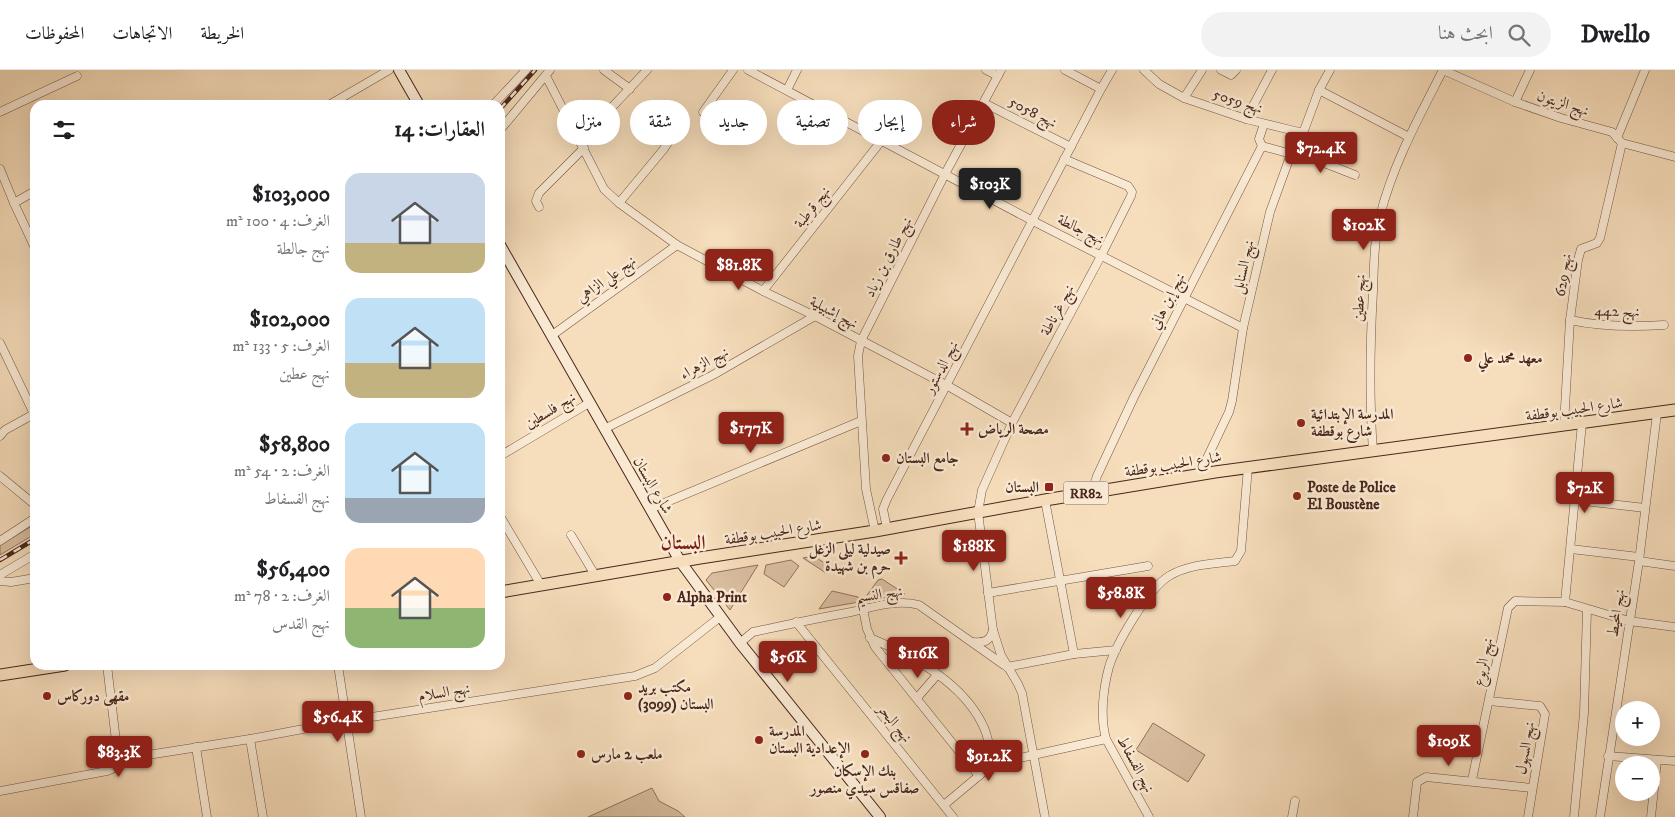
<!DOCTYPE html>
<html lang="ar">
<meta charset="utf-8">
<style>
:root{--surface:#fff;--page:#f2f2f2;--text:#202124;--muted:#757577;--line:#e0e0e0;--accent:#8f2418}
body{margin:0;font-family:"IM FELL DW Pica",Amiri,serif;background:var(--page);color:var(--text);direction:rtl;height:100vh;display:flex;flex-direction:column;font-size:19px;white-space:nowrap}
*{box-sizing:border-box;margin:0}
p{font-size:16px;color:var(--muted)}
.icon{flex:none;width:28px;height:28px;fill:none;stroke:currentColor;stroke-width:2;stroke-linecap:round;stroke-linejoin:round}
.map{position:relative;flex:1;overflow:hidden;direction:ltr}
.side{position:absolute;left:30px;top:30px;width:475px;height:570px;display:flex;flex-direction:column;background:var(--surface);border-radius:15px;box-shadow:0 5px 20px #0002;direction:rtl}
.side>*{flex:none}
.banner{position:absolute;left:520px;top:30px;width:475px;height:45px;direction:rtl;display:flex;gap:10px}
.buttons{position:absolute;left:1615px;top:631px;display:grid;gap:10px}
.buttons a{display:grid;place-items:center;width:45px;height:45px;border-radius:50%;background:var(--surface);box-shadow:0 5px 20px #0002;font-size:25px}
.price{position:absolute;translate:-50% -42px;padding:0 11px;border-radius:5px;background:var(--accent);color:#fff;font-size:16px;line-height:32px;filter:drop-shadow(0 1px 2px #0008)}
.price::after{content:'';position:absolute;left:50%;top:30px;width:15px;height:11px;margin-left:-8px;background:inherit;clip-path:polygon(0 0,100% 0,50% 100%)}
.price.selected{background:#222;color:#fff}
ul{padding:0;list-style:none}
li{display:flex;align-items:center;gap:15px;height:125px;padding:0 20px}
li span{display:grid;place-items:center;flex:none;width:140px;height:100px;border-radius:15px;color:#555}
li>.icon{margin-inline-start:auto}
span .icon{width:60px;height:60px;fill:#fffc;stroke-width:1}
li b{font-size:21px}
h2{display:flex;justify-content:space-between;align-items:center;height:60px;padding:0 20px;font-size:21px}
.pill{padding:0 18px;border-radius:22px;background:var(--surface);box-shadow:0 5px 20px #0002;font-size:18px;line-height:45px}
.pill.selected{background:var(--accent);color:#fff}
header{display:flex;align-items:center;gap:30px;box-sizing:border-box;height:70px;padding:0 25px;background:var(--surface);border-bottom:1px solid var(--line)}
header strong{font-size:24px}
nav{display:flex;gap:28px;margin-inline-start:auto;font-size:18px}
.search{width:350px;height:45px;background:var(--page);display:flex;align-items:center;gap:12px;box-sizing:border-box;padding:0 18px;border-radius:28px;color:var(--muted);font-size:19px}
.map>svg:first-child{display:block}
.green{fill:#d9bea0;stroke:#91725e}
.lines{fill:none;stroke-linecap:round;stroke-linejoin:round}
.minor-casing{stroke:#745443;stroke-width:9}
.secondary-casing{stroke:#49271b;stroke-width:12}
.primary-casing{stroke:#49271b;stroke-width:13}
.minor{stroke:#f9e9d3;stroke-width:8}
.secondary{stroke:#f9e9d3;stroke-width:10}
.primary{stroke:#f6ddbb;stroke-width:11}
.rail-casing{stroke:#49271b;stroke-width:4.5}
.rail{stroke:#f9e9d3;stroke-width:2.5;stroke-dasharray:8;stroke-linecap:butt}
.poi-dot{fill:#8f2418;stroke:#f9e9d3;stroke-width:2}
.labels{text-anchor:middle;stroke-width:5;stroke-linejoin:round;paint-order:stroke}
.shield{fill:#f9e9d3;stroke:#7e6152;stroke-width:1}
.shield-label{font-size:14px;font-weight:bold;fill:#49271b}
.street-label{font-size:15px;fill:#49271b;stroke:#f9e9d3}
.poi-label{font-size:15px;font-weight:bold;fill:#49271b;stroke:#f9e9d3;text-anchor:start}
.district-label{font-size:20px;font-weight:bold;fill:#7a1f14;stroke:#f9e9d3}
</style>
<header>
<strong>Dwello</strong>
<div class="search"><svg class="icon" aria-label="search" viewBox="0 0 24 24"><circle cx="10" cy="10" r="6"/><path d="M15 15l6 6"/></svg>ابحث هنا</div>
<nav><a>الخريطة</a><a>الاتجاهات</a><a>المحفوظات</a></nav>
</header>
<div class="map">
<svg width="1675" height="747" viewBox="0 0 1675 747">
<rect width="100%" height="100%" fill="#f6ddbb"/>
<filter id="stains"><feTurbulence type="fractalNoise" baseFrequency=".004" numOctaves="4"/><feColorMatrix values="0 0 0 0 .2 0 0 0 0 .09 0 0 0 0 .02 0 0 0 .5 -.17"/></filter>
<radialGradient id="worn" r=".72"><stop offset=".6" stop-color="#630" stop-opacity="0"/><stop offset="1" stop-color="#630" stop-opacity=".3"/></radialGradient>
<!-- green -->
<g class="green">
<polygon points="35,454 35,464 0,485 0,475"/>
<polygon points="814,486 830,497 826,503 803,488"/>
<polygon points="791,490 799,496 784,517 764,504 766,495"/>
<polygon points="758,495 730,540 706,510 712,503"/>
<polygon points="882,509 905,524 862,532 878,510"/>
<polygon points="832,521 858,527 859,532 819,539"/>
<polygon points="1153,653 1205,685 1188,712 1136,680"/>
<polygon points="652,718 659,731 678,741 685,747 588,747"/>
</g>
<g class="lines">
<defs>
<g id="minor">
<polyline points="604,0 630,19"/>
<polyline points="748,0 1033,151 1243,258"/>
<polyline points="986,0 998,6"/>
<polyline points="1065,0 1101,19"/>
<polyline points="1144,0 1159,14 1184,28 1246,49 1303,63"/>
<polyline points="1221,0 1231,5 1236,0"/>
<polyline points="1443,0 1515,32 1561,48 1612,62 1622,73 1675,87"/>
<polyline points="546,6 604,119 619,133 677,175 763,221 815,246 948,316 1012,353"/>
<polyline points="787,20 797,0"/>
<polyline points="1319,20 1409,67"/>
<polyline points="1184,28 1202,0"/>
<polyline points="1515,32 1530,0"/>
<polyline points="984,33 1071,77"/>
<polyline points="329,35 389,0"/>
<polyline points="493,35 526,0"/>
<polyline points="0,42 77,6"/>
<polyline points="703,42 733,0"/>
<polyline points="1246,49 1272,0"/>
<polyline points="500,60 550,0"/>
<polyline points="1617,68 1645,0"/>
<polyline points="580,71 647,0"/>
<polyline points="1262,76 1291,84"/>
<polyline points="1296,82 1355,105"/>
<polyline points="0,99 14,133 35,178"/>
<polyline points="14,133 35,121"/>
<polyline points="619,133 663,80 677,59"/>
<polyline points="539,137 536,131 539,123 584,78"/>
<polyline points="763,221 882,70"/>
<path d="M1570 250C1602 257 1632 257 1664 255"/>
<polyline points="551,266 677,175"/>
<polyline points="0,273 35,346"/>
<polyline points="1564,355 1570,250 1578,190 1581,179 1597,173 1600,168 1622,73"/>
<polyline points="604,359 713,305 815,246"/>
<polyline points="0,366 5,360 34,344"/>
<path d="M1373 381C1369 327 1370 275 1373 221 1374 196 1374 170 1380 146 1393 94 1419 47 1443 0"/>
<polyline points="500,386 589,333"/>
<polyline points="1199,405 1229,342 1232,331 1243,258 1270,142 1291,84 1296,82 1319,20 1330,0"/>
<polyline points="0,406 35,435"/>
<polyline points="1092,422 1097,406 1134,327 1262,76 1259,69 1264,54"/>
<polyline points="1045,430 1074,584"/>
<polyline points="1575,430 1645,438"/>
<polyline points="650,439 861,351"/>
<polyline points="500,446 541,515"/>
<polyline points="887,459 883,439 887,429 1101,19 1112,0"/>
<polyline points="875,461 866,419 858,286 861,271 945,104 1001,0"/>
<polyline points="571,465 595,505"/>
<polyline points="0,471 35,448"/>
<polyline points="1571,479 1639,487"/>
<polyline points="1639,491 1675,496"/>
<polyline points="0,505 35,484"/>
<polyline points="0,511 11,512 35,508"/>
<polyline points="988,523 1148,496"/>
<polyline points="1565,532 1582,353"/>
<polyline points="863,539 867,559 875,577 979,706"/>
<polyline points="796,552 953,747"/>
<path d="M870 568C914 586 966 614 985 660 989 671 991 683 993 694"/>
<path d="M973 572C985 573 990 571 993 560"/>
<path d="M740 573 753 562C786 555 818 548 851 542 873 537 898 529 919 535L1004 595"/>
<polyline points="338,595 361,747"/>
<polyline points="1007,597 1074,584 1116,580"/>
<polyline points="917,628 937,605"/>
<polyline points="1489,631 1540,636 1545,644 1528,747"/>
<polyline points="250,669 263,747"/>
<polyline points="196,677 207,747"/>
<polyline points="154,684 250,669 346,651 635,606 655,598 720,547"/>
<polyline points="1608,686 1675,691"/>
<polyline points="1472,710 1508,538 1515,531 1565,532 1629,551 1675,557"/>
<polyline points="0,721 107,701 114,698 118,688 107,595"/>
<polyline points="944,735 993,694 1106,669"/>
<polyline points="1045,747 1022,623 1018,614 1001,585 993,560 978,442 982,420 1012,353 1102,184 1131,126 1132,122 1128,116 1064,89"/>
<path d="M1149 747 1106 669C1100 647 1103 619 1109 597 1116 574 1148 519 1169 506 1189 494 1212 494 1235 491L1241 481 1248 397"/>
<polyline points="1292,747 1295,731"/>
<polyline points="1413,747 1417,712 1426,707 1532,718"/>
<polyline points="1574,747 1584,643 1587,540"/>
<polyline points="1600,747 1639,491 1657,343"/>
<polyline points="1651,747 1657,690"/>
</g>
<g id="secondary">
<polyline points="399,0 419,35"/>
<polyline points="500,175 680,491 740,573 880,747"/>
</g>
<g id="primary">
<polyline points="500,522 700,488 875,461 1045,430 1215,402 1675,340"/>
<polyline points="0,605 65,595"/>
</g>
</defs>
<!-- minor casing -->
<use href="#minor" class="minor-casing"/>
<!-- secondary casing -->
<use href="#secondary" class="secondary-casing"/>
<!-- primary casing -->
<use href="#primary" class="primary-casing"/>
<!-- minor -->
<use href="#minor" class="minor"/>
<!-- secondary -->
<use href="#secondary" class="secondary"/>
<!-- primary -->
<use href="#primary" class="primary"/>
<defs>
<g id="rail">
<polyline points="500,39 535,0"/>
<polyline points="0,490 35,469"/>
</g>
</defs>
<!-- rail casing -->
<use href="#rail" class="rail-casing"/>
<!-- rail -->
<use href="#rail" class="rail"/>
</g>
<!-- markers -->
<g class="poi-dot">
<circle cx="1468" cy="288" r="5"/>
<circle cx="1301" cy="353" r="5"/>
<path d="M964.5 351.5h5v5h5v5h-5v5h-5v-5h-5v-5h5z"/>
<circle cx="886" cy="388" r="5"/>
<rect x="1044" y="412" width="10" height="10" rx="2.5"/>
<circle cx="1297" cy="426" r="5"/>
<path d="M898.5 480.5h5v5h5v5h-5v5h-5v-5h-5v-5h5z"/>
<circle cx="667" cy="527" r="5"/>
<circle cx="47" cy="626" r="5"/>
<circle cx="628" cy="626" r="5"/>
<circle cx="759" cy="670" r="5"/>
<circle cx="581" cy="684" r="5"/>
<circle cx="865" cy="684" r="5"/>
</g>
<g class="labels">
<!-- shield labels -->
<rect class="shield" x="1063.5" y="411.5" width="45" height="23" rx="4"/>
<g class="shield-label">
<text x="1086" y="428">RR82</text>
</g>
<!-- street labels -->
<g class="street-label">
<text transform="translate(1238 31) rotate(18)" y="5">نهج 5059</text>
<text transform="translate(1563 33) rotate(18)" y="5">نهج الزيتون</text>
<text transform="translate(1033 42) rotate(27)" y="5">نهج 5058</text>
<text transform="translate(812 137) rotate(-52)" y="5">نهج قرطبة</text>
<text transform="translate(1081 159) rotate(26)" y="5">نهج جالطة</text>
<text transform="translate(888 187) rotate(-63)" y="5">نهج طارق بن زياد</text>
<text transform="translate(1243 197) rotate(-77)" y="5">نهج السنابل</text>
<text transform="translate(1563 205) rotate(-81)" y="5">نهج 629</text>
<text transform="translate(606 209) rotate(-36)" y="5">نهج علي الزاهي</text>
<text transform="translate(1359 228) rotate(-87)" y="5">نهج عطين</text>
<text transform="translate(1167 231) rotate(-63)" y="5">نهج إبن هاني</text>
<text transform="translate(1057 240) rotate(-62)" y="5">نهج غرناطة</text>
<text transform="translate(1617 241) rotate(2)" y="5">نهج 442</text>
<text transform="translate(834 242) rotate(28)" y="5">نهج إشبيلية</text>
<text transform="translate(704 293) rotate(-28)" y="5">نهج الزهراء</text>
<text transform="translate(941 297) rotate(-62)" y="5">نهج الدستور</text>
<text transform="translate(1574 339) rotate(-8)" y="5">شارع الحبيب بوقطفة</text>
<text transform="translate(550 340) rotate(-31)" y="5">نهج فلسطين</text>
<text transform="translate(1173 394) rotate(-9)" y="5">شارع الحبيب بوقطفة</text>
<text transform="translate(653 415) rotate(60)" y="5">شارع البستان</text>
<text transform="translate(773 462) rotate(-9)" y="5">شارع الحبيب بوقطفة</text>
<text transform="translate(879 524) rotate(-8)" y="5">نهج النسيم</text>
<text transform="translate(1616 543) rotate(-81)" y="5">نهج المحيط</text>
<text transform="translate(1483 592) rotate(-78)" y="5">نهج الربوع</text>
<text transform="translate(444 622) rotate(-9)" y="5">نهج السلام</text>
<text transform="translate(895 653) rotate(51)" y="5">نهج البحر</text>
<text transform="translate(1525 678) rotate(-80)" y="5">نهج السهول</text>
<text transform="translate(1136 694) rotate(62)" y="5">نهج الفسفاط</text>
</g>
<!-- poi labels -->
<g class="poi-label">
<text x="1478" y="293">معهد محمد علي</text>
<text x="1311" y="349">المدرسة الإبتدائية<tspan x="1311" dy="17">شارع بوقطفة</tspan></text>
<text x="978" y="364">مصحة الرياض</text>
<text x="896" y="393">جامع البستان</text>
<text x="1039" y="422" text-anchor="end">البستان</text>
<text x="1307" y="422">Poste de Police<tspan x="1307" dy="17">El Boustène</tspan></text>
<text x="891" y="484" text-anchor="end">صيدلية ليلى الزغل<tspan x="891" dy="17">حرم بن شهيدة</tspan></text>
<text x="677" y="532">Alpha Print</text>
<text x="638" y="622">مكتب بريد<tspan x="638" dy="17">البستان (3099)</tspan></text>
<text x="57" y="631">مقهى دوركاس</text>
<text x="769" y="666">المدرسة<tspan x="769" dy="17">الإعدادية البستان</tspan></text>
<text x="591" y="689">ملعب 2 مارس</text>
<text x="865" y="706" text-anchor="middle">بنك الإسكان<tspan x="865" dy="17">صفاقس سيدي منصور</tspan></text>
</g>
<!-- district labels -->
<g class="district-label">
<text x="683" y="479">البستان</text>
</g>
</g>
<rect width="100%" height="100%" filter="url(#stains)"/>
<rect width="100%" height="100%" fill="url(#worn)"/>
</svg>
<div class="buttons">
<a>+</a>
<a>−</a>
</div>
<b class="price" style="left:1321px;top:104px">$72.4K</b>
<b class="price selected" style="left:990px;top:140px">$103K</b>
<b class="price" style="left:1364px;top:181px">$102K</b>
<b class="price" style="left:739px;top:221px">$81.8K</b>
<b class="price" style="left:751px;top:384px">$177K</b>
<b class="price" style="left:1585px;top:444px">$72K</b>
<b class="price" style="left:974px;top:502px">$188K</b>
<b class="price" style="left:1121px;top:549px">$58.8K</b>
<b class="price" style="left:918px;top:609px">$116K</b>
<b class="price" style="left:788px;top:613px">$56K</b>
<b class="price" style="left:338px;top:673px">$56.4K</b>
<b class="price" style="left:1449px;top:697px">$109K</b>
<b class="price" style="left:119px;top:708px">$83.3K</b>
<b class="price" style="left:989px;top:712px">$91.2K</b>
<div class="banner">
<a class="pill selected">شراء</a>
<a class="pill">إيجار</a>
<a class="pill">تصفية</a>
<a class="pill">جديد</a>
<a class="pill">شقة</a>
<a class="pill">منزل</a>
</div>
<section class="side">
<h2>العقارات: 14<svg class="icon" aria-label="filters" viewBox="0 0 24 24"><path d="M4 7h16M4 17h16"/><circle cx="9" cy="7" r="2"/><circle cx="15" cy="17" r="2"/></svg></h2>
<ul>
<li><span style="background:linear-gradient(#c9d6e8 70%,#c2b280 0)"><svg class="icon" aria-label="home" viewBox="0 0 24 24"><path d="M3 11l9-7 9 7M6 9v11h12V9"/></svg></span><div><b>$103,000</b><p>الغرف: 4 · 100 m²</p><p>نهج جالطة</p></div></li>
<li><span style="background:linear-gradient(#bfe0f5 65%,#c2b280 0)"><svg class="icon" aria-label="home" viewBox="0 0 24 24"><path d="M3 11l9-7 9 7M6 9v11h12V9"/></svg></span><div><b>$102,000</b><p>الغرف: 5 · 133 m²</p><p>نهج عطين</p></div></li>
<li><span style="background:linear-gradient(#bfe0f5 75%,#9aa5b1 0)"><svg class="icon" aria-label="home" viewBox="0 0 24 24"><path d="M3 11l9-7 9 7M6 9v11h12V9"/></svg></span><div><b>$58,800</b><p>الغرف: 2 · 54 m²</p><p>نهج الفسفاط</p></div></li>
<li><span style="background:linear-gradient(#ffd9b3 60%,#8fb573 0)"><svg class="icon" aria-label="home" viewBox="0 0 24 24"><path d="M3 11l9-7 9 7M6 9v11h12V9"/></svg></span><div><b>$56,400</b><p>الغرف: 2 · 78 m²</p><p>نهج القدس</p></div></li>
</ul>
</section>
</div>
